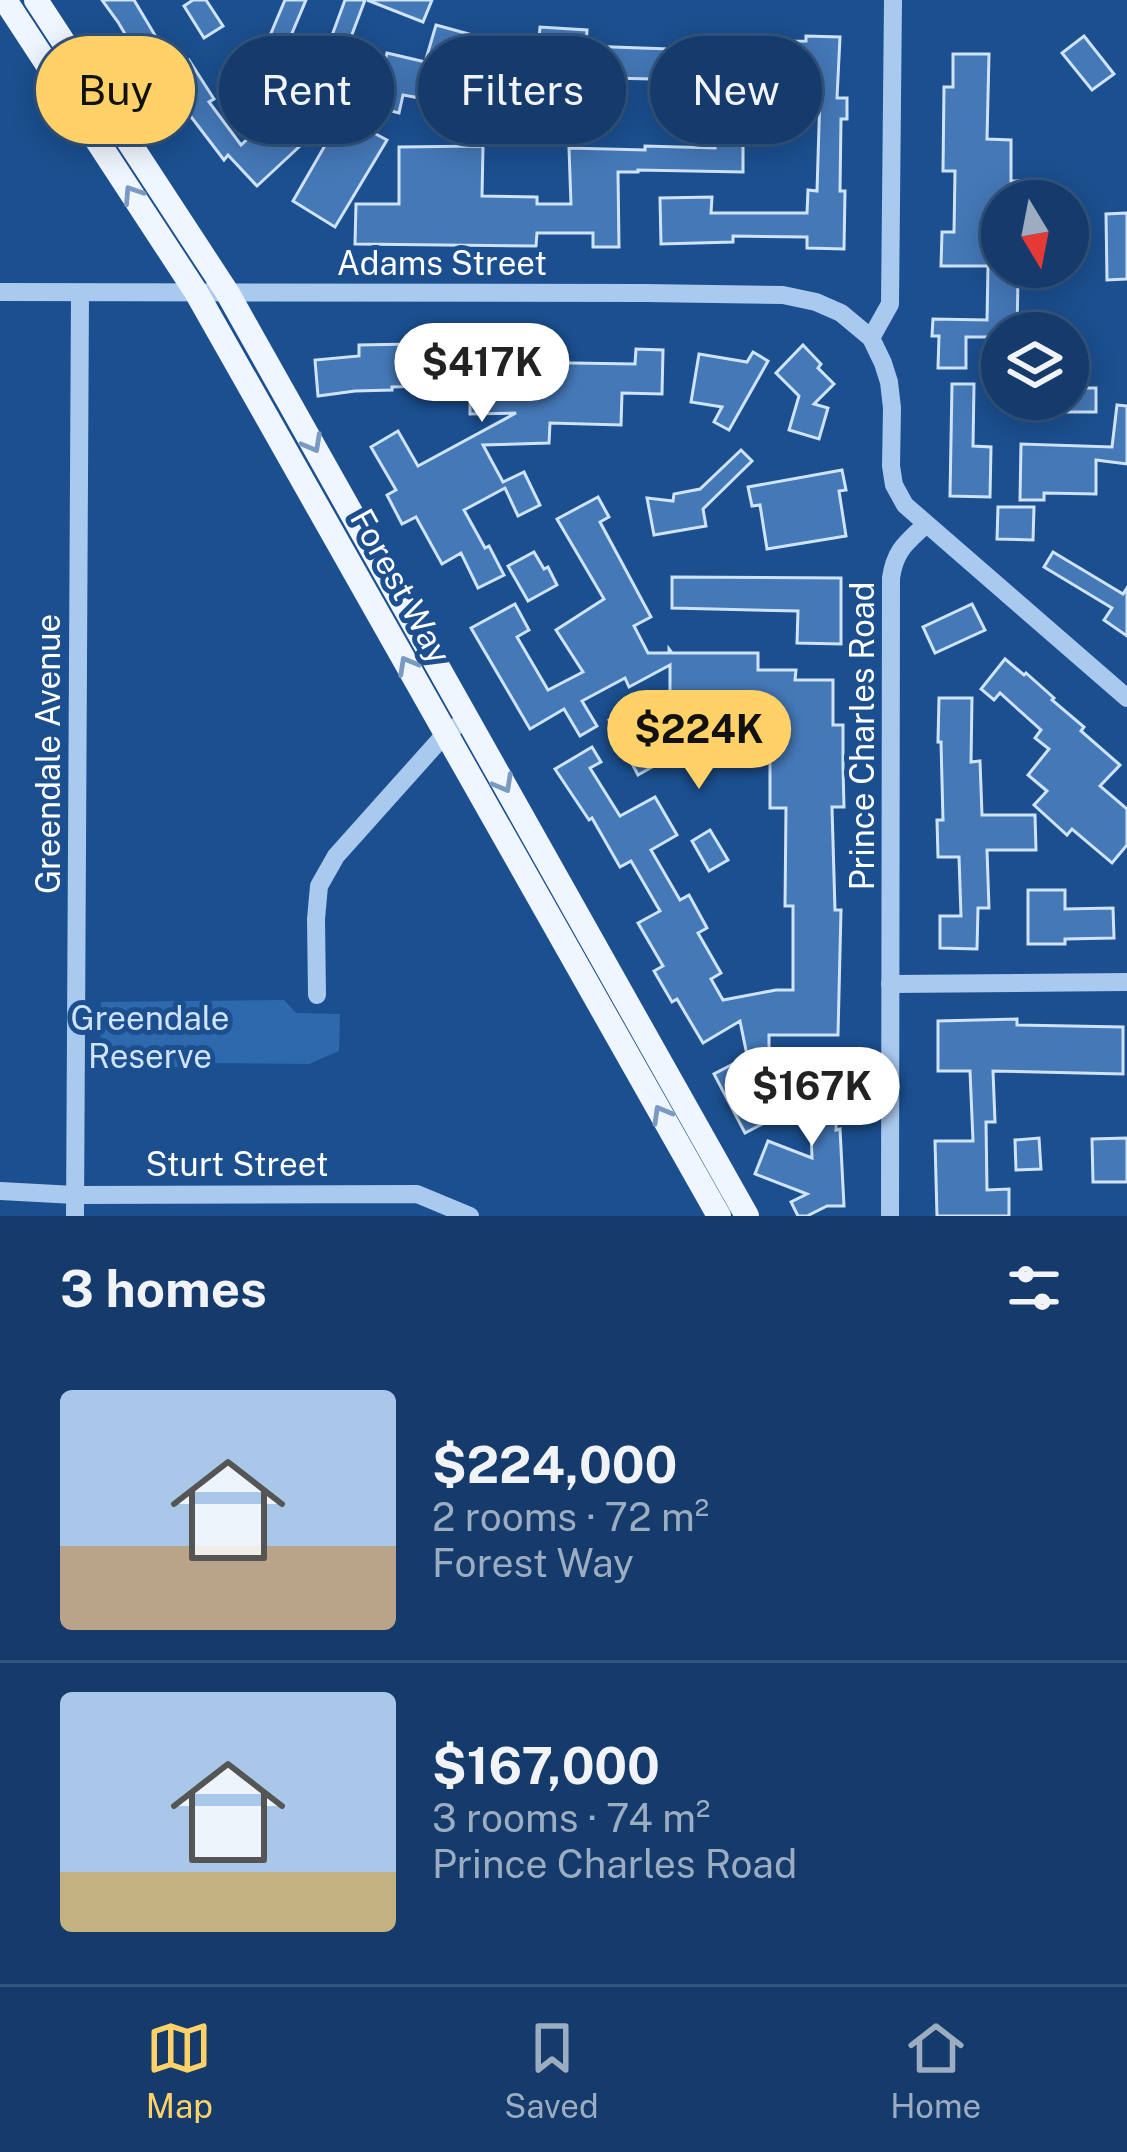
<!DOCTYPE html>
<meta charset="utf-8">
<style>
:root{--surface:#143b6b;--page:#1d4271;--text:#f1f3f6;--muted:#9dadc1;--line:#33557e;--accent:#ffd166}
body{margin:0;font-family:"Public Sans",sans-serif;background:var(--page);color:var(--text);height:100vh;display:flex;flex-direction:column;font-size:45px;white-space:nowrap}
*{box-sizing:border-box;margin:0}
p{font-size:39px;color:var(--muted)}
.icon{flex:none;width:66px;height:66px;fill:none;stroke:currentColor;stroke-width:2;stroke-linecap:round;stroke-linejoin:round}
.map{position:relative;height:1216px;overflow:hidden}
.drawer{display:flex;flex-direction:column;background:var(--surface);flex:1}
.drawer>*{flex:none}
.guide{position:absolute;left:36px;top:36px;width:1056px;height:108px;display:flex;gap:24px}
.needle{width:78px;rotate:170deg}
.tools{position:absolute;left:981px;top:180px;display:grid;gap:24px}
.tools a{display:grid;place-items:center;width:108px;height:108px;border-radius:50%;background:var(--surface);box-shadow:0 6px 30px #0003,0 0 0 3px var(--line);font-size:60px}
.price{position:absolute;translate:-50% -102px;padding:0 27px;border-radius:42px;background:#fff;color:#222;font-size:39px;line-height:78px;filter:drop-shadow(0 3px 6px #0008)}
.price::after{content:'';position:absolute;left:50%;top:72px;width:36px;height:27px;margin-left:-18px;background:inherit;clip-path:polygon(0 0,100% 0,50% 100%)}
.price.current{background:var(--accent);color:#111}
ul{padding:0;list-style:none}
li{display:flex;align-items:center;gap:36px;height:300px;padding:0 60px}
li+li{border-top:3px solid var(--line)}
li span{display:grid;place-items:center;flex:none;width:336px;height:240px;border-radius:12px;color:#555}
li>.icon{margin-inline-start:auto}
span .icon{width:144px;height:144px;fill:#fffc;stroke-width:1}
li b{font-size:51px}
h2{display:flex;justify-content:space-between;align-items:center;height:144px;padding:0 60px;font-size:51px}
.chip{padding:0 42px;border-radius:54px;background:var(--surface);box-shadow:0 6px 30px #0003,0 0 0 3px var(--line);font-size:42px;line-height:108px}
.chip.current{background:var(--accent);color:#111}
.menu{display:flex;justify-content:space-around;align-items:center;height:168px;border-top:3px solid var(--line);background:var(--surface);font-size:33px;color:var(--muted)}
.menu a{display:grid;justify-items:center;gap:6px}
.menu .current{color:var(--accent)}
.map>svg:first-child{display:block}
.green{fill:#2e69ad}
.building{fill:#4478b7;stroke:#cfe3fa;stroke-width:3}
.lines{fill:none;stroke-linecap:round;stroke-linejoin:round}
.minor{stroke:#a9c9ee;stroke-width:18}
.major{stroke:#f0f6ff;stroke-width:24}
.oneway{stroke:#7b9ac1}
.labels{text-anchor:middle;stroke-width:10;stroke-linejoin:round;paint-order:stroke}
.street-label{font-size:33px;fill:#fff;stroke:#1b4f8f}
.park-label{font-size:33px;fill:#cfe3fa;stroke:#1b4f8f}
</style>
<div class="map">
<svg width="1127" height="1216" viewBox="0 0 1127 1216">
<rect width="100%" height="100%" fill="#1b4f8f"/>
<!-- green -->
<polygon class="green" points="284,1000 296,1013 340,1014 339,1051 309,1064 206,1063 154,1070 100,1070 101,1002"/>
<!-- building -->
<g class="building">
<polygon points="102,0 134,0 175,69 189,60 214,99 209,102 241,145 272,116 300,146 257,186 228,155 224,160 189,114 176,122 151,84 154,83 118,22"/>
<polygon points="193,0 206,0 223,26 204,38 184,6"/>
<polygon points="285,0 306,0 287,45 269,38"/>
<polygon points="345,0 365,0 340,66 323,60"/>
<polygon points="367,0 432,0 423,22"/>
<polygon points="436,25 487,39 487,35 539,39 540,27 587,30 586,46 641,48 699,50 699,42 806,41 806,36 840,37 837,98 847,98 847,119 841,119 840,191 845,191 844,249 807,248 807,237 733,236 733,242 661,244 660,198 712,197 711,213 807,213 808,190 817,191 820,94 803,94 803,71 693,66 692,87 652,86 652,79 610,78 609,118 519,113 517,121 494,118 499,77 484,75 426,59"/>
<polygon points="1084,36 1114,74 1092,90 1062,53"/>
<polygon points="387,53 438,65 431,100 403,95 399,113 374,107"/>
<polygon points="953,54 989,54 987,139 1011,140 1011,181 1023,181 1023,201 1002,201 1002,277 1018,277 1017,333 1002,333 1002,337 966,337 966,368 938,368 939,336 932,336 933,319 987,320 988,266 941,266 942,232 954,232 955,171 943,171 944,87 953,87"/>
<polygon points="272,95 280,107 261,120 253,108"/>
<polygon points="342,116 387,140 335,227 293,201"/>
<polygon points="715,141 743,141 743,172 638,170 638,172 618,172 619,247 593,247 593,233 537,233 536,246 355,244 356,204 399,204 399,147 483,146 482,196 537,197 537,204 571,204 569,148 645,150 645,146 715,148"/>
<polygon points="1127,213 1127,279 1107,280 1106,214"/>
<polygon points="469,335 506,336 506,362 635,364 636,349 663,350 662,394 622,393 621,425 550,423 549,443 483,445 503,482 524,472 540,505 518,516 505,488 464,510 485,548 489,546 504,575 478,588 461,553 442,564 416,517 402,524 387,495 396,490 371,447 398,431 418,466 516,413 470,414 470,385 392,387 392,390 355,391 318,396 315,360 359,356 359,345 469,343"/>
<polygon points="803,345 821,364 818,368 834,384 814,404 828,408 819,439 789,430 799,396 776,373"/>
<polygon points="753,352 768,361 729,430 714,422 722,407 691,402 699,354 747,362"/>
<polygon points="952,384 974,384 973,446 991,447 990,497 950,496"/>
<rect x="1068" y="388" width="28" height="24"/>
<polygon points="1117,405 1127,406 1127,464 1096,460 1096,494 1044,493 1044,500 1020,500 1021,444 1112,447"/>
<polygon points="741,450 752,461 703,509 706,526 654,535 647,498 673,501 674,494 700,489"/>
<polygon points="842,470 846,490 839,491 846,536 767,549 760,505 752,506 748,487"/>
<polygon points="598,497 609,517 600,522 651,617 634,626 648,653 669,653 669,649 672,653 758,653 758,670 796,670 795,680 833,680 833,725 843,725 843,768 844,807 832,807 835,910 841,910 838,1035 769,1035 769,1060 748,1060 740,1021 703,1043 677,999 672,1002 654,971 663,966 638,923 660,911 631,861 620,867 592,818 589,820 555,769 592,747 601,762 590,768 620,816 655,797 677,835 651,850 680,900 689,895 707,928 698,933 721,973 711,979 723,1000 776,990 793,990 793,906 785,906 786,808 770,808 770,759 758,759 758,725 765,725 765,695 670,695 670,665 629,687 625,678 582,701 597,726 580,736 564,709 530,729 471,628 515,604 529,630 517,637 548,690 583,672 556,630 604,599 557,519"/>
<polygon points="998,507 1034,507 1033,540 997,539"/>
<polygon points="534,552 544,569 548,567 557,585 528,601 508,566"/>
<polygon points="1053,552 1123,594 1127,588 1127,636 1104,620 1112,608 1044,567"/>
<polygon points="672,577 841,578 841,644 797,643 798,611 672,608"/>
<polygon points="972,604 985,630 935,653 923,627"/>
<polygon points="1005,659 1024,675 1026,673 1054,698 1052,700 1084,727 1081,731 1120,765 1100,786 1127,809 1127,845 1112,863 1072,829 1067,835 1034,805 1047,791 1028,775 1049,749 1035,738 1041,730 1000,693 994,700 981,689"/>
<polygon points="939,698 972,698 971,762 980,761 982,815 1035,815 1036,850 987,850 989,908 978,908 977,949 940,948 940,916 961,916 959,857 938,857 937,820 943,820 941,742 938,742"/>
<polygon points="626,711 646,745 680,726 691,745 638,775 609,720"/>
<polygon points="710,830 728,860 709,871 692,841"/>
<polygon points="1028,890 1065,890 1065,909 1113,908 1114,938 1065,939 1065,944 1028,944"/>
<polygon points="1017,1019 1017,1025 1123,1027 1123,1074 993,1071 995,1122 986,1122 987,1190 1009,1189 1009,1216 937,1216 935,1141 973,1141 970,1071 938,1071 938,1021"/>
<polygon points="737,1062 768,1121 745,1133 714,1074"/>
<polygon points="798,1064 838,1065 836,1130 840,1129 844,1206 827,1206 807,1216 798,1216 791,1202 807,1194 755,1174 768,1141 812,1158 811,1130 819,1130 818,1093 798,1092"/>
<polygon points="1039,1138 1041,1169 1016,1170 1015,1140"/>
<polygon points="1127,1138 1127,1182 1093,1182 1092,1139"/>
</g>
<g class="lines">
<!-- minor -->
<g class="minor">
<polyline points="0,292 645,293 783,295 816,302 841,313 871,338 883,363 889,382 892,408 891,466 894,485 905,505 1127,698"/>
<polyline points="871,338 890,304 893,0"/>
<polyline points="890,984 1127,982"/>
<polyline points="317,995 316,919 319,886 336,856 446,733 455,727"/>
<polyline points="0,1191 75,1195 417,1194 470,1216"/>
<polyline points="75,1216 80,293"/>
<path d="M890 1216 891 578C895 550 906 543 925 525"/>
</g>
<!-- major -->
<g class="major">
<polyline points="5,0 196,292 719,1216"/>
<polyline points="36,0 227,292 747,1216"/>
</g>
</g>
<!-- one-way arrows -->
<defs><path id="oneway-chevron" d="M-2-3.5L2.5 0L-2 3.5" fill="none" stroke-width="1.6" stroke-linecap="round" stroke-linejoin="round" transform="scale(3)"/></defs>
<g class="oneway">
<use href="#oneway-chevron" transform="translate(132 194) rotate(-123)"/>
<use href="#oneway-chevron" transform="translate(313 444) rotate(61)"/>
<use href="#oneway-chevron" transform="translate(407 665) rotate(-119)"/>
<use href="#oneway-chevron" transform="translate(504 784) rotate(61)"/>
<use href="#oneway-chevron" transform="translate(661 1114) rotate(-120)"/>
</g>
<g class="labels">
<!-- street labels -->
<g class="street-label">
<text x="442" y="275">Adams Street</text>
<text transform="translate(401 586) rotate(61)" y="12">Forest Way</text>
<text transform="translate(862 736) rotate(-90)" y="12">Prince Charles Road</text>
<text transform="translate(48 754) rotate(-90)" y="12">Greendale Avenue</text>
<text x="237" y="1176">Sturt Street</text>
</g>
<!-- park labels -->
<g class="park-label">
<text x="150" y="1030">Greendale<tspan x="150" dy="38">Reserve</tspan></text>
</g>
</g>
</svg>
<div class="tools">
<a><svg class="needle" viewBox="-14 -14 28 28"><path d="M0-13l5 13h-10z" fill="#e53935"/><path d="M0 13l5-13h-10z" fill="#9dadc1"/></svg></a>
<a><svg class="icon" aria-label="layers" viewBox="0 0 24 24"><path d="M12 4l9 5-9 5-9-5zM3 14l9 5 9-5"/></svg></a>
</div>
<b class="price" style="left:482px;top:425px">$417K</b>
<b class="price current" style="left:699px;top:792px">$224K</b>
<b class="price" style="left:812px;top:1149px">$167K</b>
<div class="guide">
<a class="chip current">Buy</a>
<a class="chip">Rent</a>
<a class="chip">Filters</a>
<a class="chip">New</a>
</div>
</div>
<section class="drawer">
<h2>3 homes<svg class="icon" aria-label="filters" viewBox="0 0 24 24"><path d="M4 7h16M4 17h16"/><circle cx="9" cy="7" r="2"/><circle cx="15" cy="17" r="2"/></svg></h2>
<ul>
<li><span style="background:linear-gradient(#a9c7e8 65%,#b9a48a 0)"><svg class="icon" aria-label="home" viewBox="0 0 24 24"><path d="M3 11l9-7 9 7M6 9v11h12V9"/></svg></span><div><b>$224,000</b><p>2 rooms · 72 m²</p><p>Forest Way</p></div></li>
<li><span style="background:linear-gradient(#a9c7e8 75%,#c2b280 0)"><svg class="icon" aria-label="home" viewBox="0 0 24 24"><path d="M3 11l9-7 9 7M6 9v11h12V9"/></svg></span><div><b>$167,000</b><p>3 rooms · 74 m²</p><p>Prince Charles Road</p></div></li>
</ul>
</section>
<nav class="menu">
<a class="current"><svg class="icon" aria-label="map" viewBox="0 0 24 24"><path d="M3 6l6-2 6 2 6-2v14l-6 2-6-2-6 2zM9 4v14M15 6v14"/></svg>Map</a>
<a><svg class="icon" aria-label="saved" viewBox="0 0 24 24"><path d="M7 4h10v16l-5-4-5 4z"/></svg>Saved</a>
<a><svg class="icon" aria-label="home" viewBox="0 0 24 24"><path d="M3 11l9-7 9 7M6 9v11h12V9"/></svg>Home</a>
</nav>
